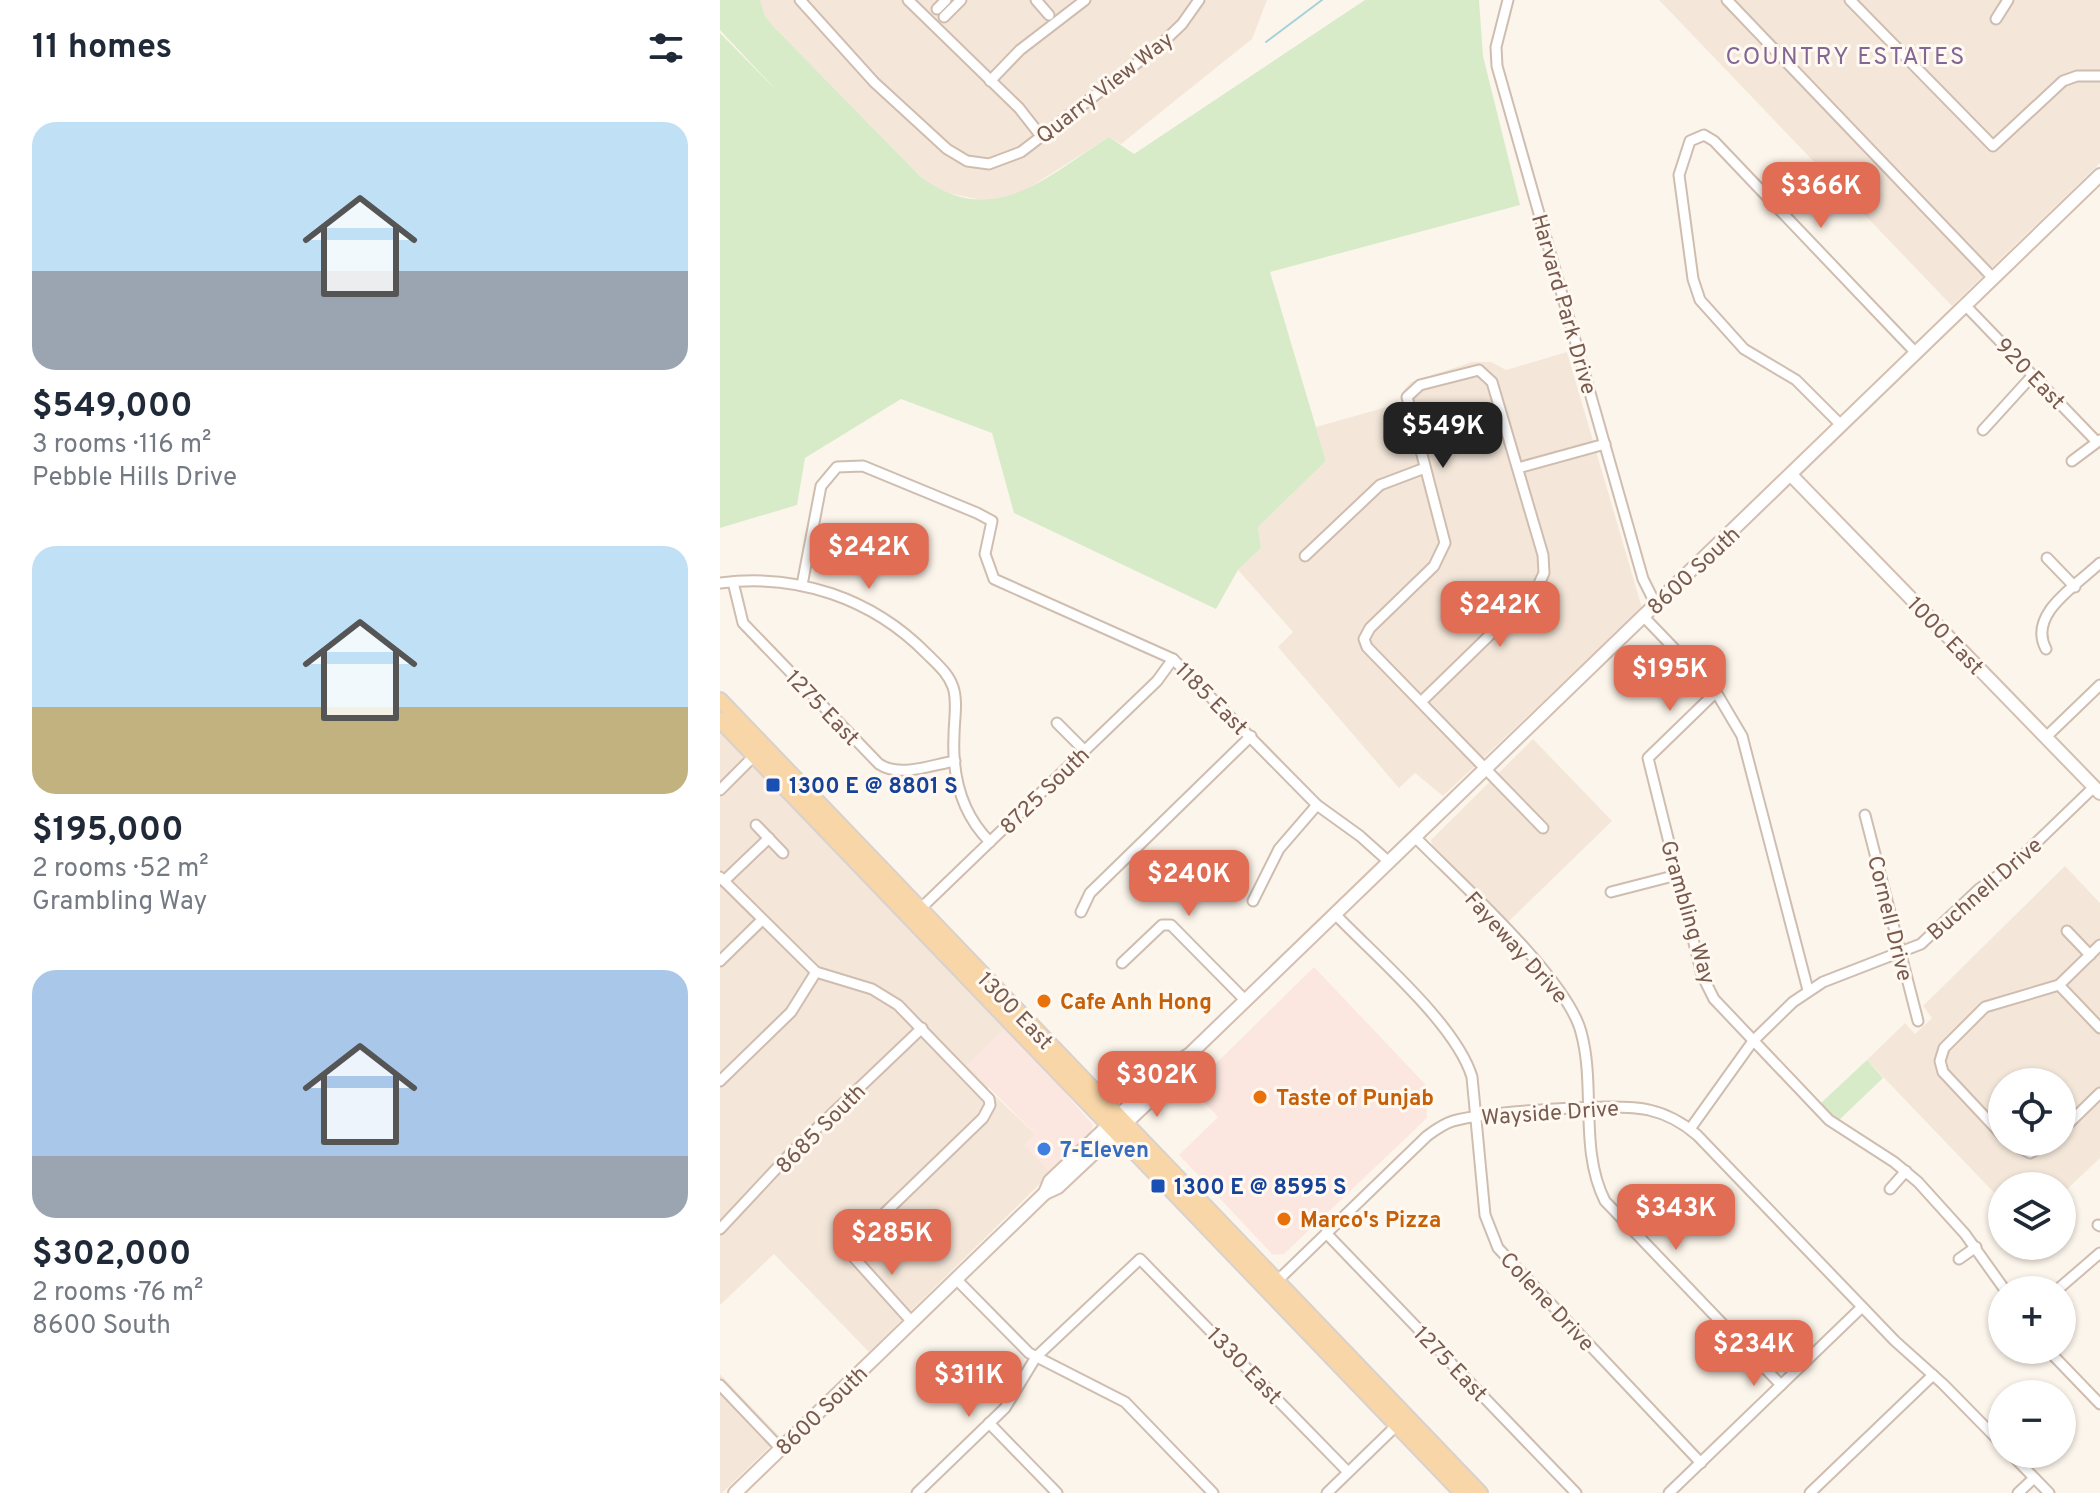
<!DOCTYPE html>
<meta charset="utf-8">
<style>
:root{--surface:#fff;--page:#f6f6f7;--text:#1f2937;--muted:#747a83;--accent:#e26d55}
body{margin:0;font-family:Overpass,sans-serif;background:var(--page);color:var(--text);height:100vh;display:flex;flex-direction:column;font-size:30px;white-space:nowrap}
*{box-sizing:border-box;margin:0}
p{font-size:26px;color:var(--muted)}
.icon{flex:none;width:44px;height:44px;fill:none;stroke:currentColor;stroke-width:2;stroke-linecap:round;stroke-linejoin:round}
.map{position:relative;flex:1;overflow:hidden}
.panel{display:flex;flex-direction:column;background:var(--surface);width:720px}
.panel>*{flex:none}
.controls{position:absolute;left:1268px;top:1068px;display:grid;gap:16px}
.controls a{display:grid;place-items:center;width:88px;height:88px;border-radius:50%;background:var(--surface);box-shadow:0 2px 6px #0004;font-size:40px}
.price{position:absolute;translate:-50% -68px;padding:0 18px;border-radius:16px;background:var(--accent);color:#fff;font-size:26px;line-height:52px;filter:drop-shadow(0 2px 4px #0008)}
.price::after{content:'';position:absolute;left:50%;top:48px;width:24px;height:18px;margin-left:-12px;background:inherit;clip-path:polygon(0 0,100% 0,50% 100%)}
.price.active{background:#222;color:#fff}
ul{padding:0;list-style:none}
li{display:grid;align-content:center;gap:16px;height:424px;padding:0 32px}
li span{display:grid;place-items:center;height:248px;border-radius:24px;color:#555}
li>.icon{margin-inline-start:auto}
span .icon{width:144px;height:144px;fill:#fffc;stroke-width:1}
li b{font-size:34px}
h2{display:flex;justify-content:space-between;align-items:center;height:96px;padding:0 32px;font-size:34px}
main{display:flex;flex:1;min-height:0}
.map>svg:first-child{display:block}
.residential{fill:#f4e7da;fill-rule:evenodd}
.commercial{fill:#fce7e0}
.green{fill:#d8ebc9}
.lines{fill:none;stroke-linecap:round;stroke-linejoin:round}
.stream{stroke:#a6d3d8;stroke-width:2}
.street-casing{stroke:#cfbdb0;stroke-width:13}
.secondary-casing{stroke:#d4bfb0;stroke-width:16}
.primary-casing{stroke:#d9d1cd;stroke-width:18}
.street{stroke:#fff;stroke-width:9}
.secondary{stroke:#fff;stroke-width:12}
.primary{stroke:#f8d6a7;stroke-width:14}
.transit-dot{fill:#1a4fb4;stroke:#fff9f2;stroke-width:3}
.food-dot{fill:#e8710a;stroke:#fff9f2;stroke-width:3}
.shop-dot{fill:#3f7fe0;stroke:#fff9f2;stroke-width:3}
.labels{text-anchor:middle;stroke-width:6;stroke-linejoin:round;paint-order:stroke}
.street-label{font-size:22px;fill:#785b4e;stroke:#fff9f2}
.transit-label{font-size:22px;font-weight:bold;fill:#164399;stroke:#fff9f2;text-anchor:start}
.food-label{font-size:22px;font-weight:bold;fill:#c56008;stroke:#fff9f2;text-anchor:start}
.shop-label{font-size:22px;font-weight:bold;fill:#366cbe;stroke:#fff9f2;text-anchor:start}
.neighbourhood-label{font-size:24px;letter-spacing:2px;fill:#826693;stroke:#fff9f2}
</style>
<main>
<section class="panel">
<h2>11 homes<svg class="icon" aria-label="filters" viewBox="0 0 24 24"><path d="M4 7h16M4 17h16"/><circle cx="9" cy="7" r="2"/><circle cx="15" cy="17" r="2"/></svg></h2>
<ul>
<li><span style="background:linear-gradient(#bfe0f5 60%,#9aa5b1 0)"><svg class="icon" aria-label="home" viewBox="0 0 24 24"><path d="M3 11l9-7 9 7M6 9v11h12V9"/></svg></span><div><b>$549,000</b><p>3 rooms · 116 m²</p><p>Pebble Hills Drive</p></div></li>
<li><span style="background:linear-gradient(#bfe0f5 65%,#c2b280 0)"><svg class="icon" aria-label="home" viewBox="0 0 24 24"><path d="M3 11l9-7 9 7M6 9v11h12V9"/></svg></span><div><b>$195,000</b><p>2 rooms · 52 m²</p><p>Grambling Way</p></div></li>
<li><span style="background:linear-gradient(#a9c7e8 75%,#9aa5b1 0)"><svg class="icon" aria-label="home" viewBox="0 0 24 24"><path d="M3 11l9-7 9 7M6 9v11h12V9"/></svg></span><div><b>$302,000</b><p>2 rooms · 76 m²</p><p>8600 South</p></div></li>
</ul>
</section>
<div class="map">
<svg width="1380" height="1493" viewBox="0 0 1380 1493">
<rect width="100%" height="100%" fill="#fcf5eb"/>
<!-- residential -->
<g class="residential">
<polygon points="40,0 547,0 532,39 401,144 389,137 296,196 267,201 222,192 201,177 53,26 45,16"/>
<polygon points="939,0 1380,0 1380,163 1232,306"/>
<polygon points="847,352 922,608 723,796 695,773 679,788 558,647 573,632 518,570 541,548 538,527 606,461 596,427 681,403 684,390 691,382 752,362 771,362 786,370"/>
<polygon points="0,727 287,1026 268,1089 316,1135 331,1173 149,1352 54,1254 0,1305"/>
<polygon points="813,739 892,821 787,923 712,846 711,840"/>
<path d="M1345 866 1380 903V1158L1342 1194V1186H1282V1201L1147 1060 1185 1023 1195 1034 1212 1018 1203 1006ZM1282 1082H1342V1142H1282Z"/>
<polygon points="0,1374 60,1437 2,1493 0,1493"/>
</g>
<!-- commercial -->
<g class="commercial">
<polygon points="594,967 705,1084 707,1118 564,1254 553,1255 459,1155 498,1117 471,1088"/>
<polygon points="287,1026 373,1125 370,1137 331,1173 304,1145 315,1134 247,1065"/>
</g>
<!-- green -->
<g class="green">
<path d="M0 0H40L45 16 53 26 201 177C273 231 327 176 389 137L414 154 645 0H759L763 56 800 205 550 272 606 461 538 527 541 548 518 570 496 609 294 513 272 433 181 399 85 458 77 505 0 528V33L59 93 0 30Z"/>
<polygon points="1147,1060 1163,1078 1118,1121 1101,1103"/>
</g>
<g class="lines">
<!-- stream -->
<polyline class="stream" points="546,42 602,0"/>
<defs>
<g id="street">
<polyline points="80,0 154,82 227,149 247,161 269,164 301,152 438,47 462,24 479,0"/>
<polyline points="188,0 299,108 321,136"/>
<polyline points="316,0 329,15"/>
<polyline points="788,0 776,47 777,66 923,579 936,605"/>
<polyline points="1007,0 1273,278"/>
<polyline points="1130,0 1273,146 1343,81 1357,76 1380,76"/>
<polyline points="217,9 226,0"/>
<polyline points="224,17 241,0"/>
<polyline points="1276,19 1288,0"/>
<polyline points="270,81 300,50 365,0"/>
<polyline points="1245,305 1376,441"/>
<polyline points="1121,425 1076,380 1024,349 980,300 973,279 959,175 970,141 984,135 994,141 1196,353"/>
<polyline points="1263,430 1313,375"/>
<polyline points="1352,461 1380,440"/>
<polyline points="798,468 885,444"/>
<polyline points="585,556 660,485 705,468"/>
<polyline points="1327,558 1355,587"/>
<path d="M13 582 23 623 159 764C180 778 211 765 235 761"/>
<path d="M0 583C77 573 152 598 207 654 217 664 228 673 233 687 238 702 234 720 234 736 232 776 242 814 270 842"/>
<polyline points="82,585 101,486 117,467 143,466 257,513 272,521 265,554 274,579 453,659 597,805 640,836 669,862"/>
<polyline points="923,616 996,692 1022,736 1088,990"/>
<path d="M1326 649C1307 614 1357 585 1380 563"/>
<polyline points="996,692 928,758 982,975 994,999 1109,1120 1174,1162 1198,1182 1245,1234 1285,1290"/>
<polyline points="701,702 816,590 824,573 823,555 772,382 759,370 700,385 687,397 725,543 714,566 650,628 644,639 647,647 823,828"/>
<polyline points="337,723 365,751"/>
<polyline points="1326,737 1380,685"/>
<polyline points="0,790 36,754"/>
<polyline points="1145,815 1198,1021"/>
<polyline points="36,825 63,853"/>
<path d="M695 837C737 880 847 978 861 1032 876 1086 859 1150 885 1201L1061 1385"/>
<polyline points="0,877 96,972 152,989 178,1005 269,1099 270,1105 263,1118 143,1234 129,1252 192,1322"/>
<polyline points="4,881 49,838"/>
<polyline points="891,892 957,875"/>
<polyline points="533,901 559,849 597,805"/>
<polyline points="197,912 437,681 453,659"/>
<polyline points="361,912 370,893 531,736"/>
<path d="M615 914C655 956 736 1024 752 1077L765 1215 778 1248 981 1463"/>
<polyline points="1347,931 1370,955"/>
<polyline points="0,961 42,920"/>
<polyline points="402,963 442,925 451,925 525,1000"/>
<polyline points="1339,985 1380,1028"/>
<polyline points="0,1081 71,1012 96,972"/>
<polyline points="970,1129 1033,1041 1073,1002 1103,982 1201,944 1259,889 1292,866 1374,787"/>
<polyline points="1342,1130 1380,1093"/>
<polyline points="1282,1135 1223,1072 1220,1061 1224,1048 1265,1007 1339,985 1380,945"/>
<polyline points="1289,1142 1310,1153 1330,1142"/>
<polyline points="1170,1189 1186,1171"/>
<polyline points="1378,1225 1380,1226"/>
<polyline points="0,1229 71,1153 202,1028"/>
<polyline points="606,1233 856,1493"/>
<polyline points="1239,1259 1256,1247"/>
<polyline points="236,1279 309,1353 405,1402 493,1493"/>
<path d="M555 1283 707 1136C715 1130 723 1124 733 1121 764 1112 899 1102 929 1110 947 1114 963 1123 977 1135L1175 1341 1223 1384 1282 1444"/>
<polyline points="1337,1290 1380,1253"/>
<polyline points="1328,1350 1380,1404"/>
<polyline points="0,1385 61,1449"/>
<polyline points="269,1423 337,1493"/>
<polyline points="1291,1454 1329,1493"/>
<polyline points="197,1493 285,1408 316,1357 420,1259 628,1472"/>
<polyline points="607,1493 678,1424"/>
<polyline points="949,1493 1142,1307"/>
<polyline points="1090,1493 1213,1375"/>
<polyline points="1298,1493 1314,1478"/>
</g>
<g id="secondary">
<polyline points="1071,475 1380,793"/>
<polyline points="325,1193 338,1187 459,1073 461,1063"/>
<polyline points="15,1493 325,1193 330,1181 452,1065 470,1054 1380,175"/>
</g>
<g id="primary">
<polyline points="0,700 760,1493"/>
<polyline points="0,720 742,1493"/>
</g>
</defs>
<!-- street casing -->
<use href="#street" class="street-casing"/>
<!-- secondary casing -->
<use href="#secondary" class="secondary-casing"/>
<!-- primary casing -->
<use href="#primary" class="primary-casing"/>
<!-- street -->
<use href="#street" class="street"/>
<!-- secondary -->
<use href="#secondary" class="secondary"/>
<!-- primary -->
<use href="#primary" class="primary"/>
</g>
<!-- markers -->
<g class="transit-dot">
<rect x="45" y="777" width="16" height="16" rx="4"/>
<rect x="430" y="1178" width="16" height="16" rx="4"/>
</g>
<g class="food-dot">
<circle cx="324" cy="1001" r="8"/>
<circle cx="540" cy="1097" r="8"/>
<circle cx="564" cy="1219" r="8"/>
</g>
<circle class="shop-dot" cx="324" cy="1149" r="8"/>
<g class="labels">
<!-- street labels -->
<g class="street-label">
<text transform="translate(384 87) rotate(-38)" y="8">Quarry View Way</text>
<text transform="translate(845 304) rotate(74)" y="8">Harvard Park Drive</text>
<text transform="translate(1311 373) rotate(46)" y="8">920 East</text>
<text transform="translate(973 570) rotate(-43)" y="8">8600 South</text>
<text transform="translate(1226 635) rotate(46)" y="8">1000 East</text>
<text transform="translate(492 698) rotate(45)" y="8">1185 East</text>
<text transform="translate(103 707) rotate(46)" y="8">1275 East</text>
<text transform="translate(324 790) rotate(-44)" y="8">8725 South</text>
<text transform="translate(1264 888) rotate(-41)" y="8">Buchnell Drive</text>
<text transform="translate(969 912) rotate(74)" y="8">Grambling Way</text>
<text transform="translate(1171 918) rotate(76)" y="8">Cornell Drive</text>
<text transform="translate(797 947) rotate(48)" y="8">Fayeway Drive</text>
<text transform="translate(296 1010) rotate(46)" y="8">1300 East</text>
<text transform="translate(830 1112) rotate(-4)" y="8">Wayside Drive</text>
<text transform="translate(100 1128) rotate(-45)" y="8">8685 South</text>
<text transform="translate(828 1301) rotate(47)" y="8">Colene Drive</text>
<text transform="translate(731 1363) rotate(46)" y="8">1275 East</text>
<text transform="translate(525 1365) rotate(46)" y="8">1330 East</text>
<text transform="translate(101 1410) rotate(-44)" y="8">8600 South</text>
</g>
<!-- transit labels -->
<g class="transit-label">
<text x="69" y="793">1300 E @ 8801 S</text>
<text x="454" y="1194">1300 E @ 8595 S</text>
</g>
<!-- food labels -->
<g class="food-label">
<text x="340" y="1009">Cafe Anh Hong</text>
<text x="556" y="1105">Taste of Punjab</text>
<text x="580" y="1227">Marco's Pizza</text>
</g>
<!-- shop labels -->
<g class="shop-label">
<text x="340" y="1157">7-Eleven</text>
</g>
<!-- neighbourhood labels -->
<g class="neighbourhood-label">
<text x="1126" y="64">COUNTRY ESTATES</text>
</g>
</g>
</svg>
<div class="controls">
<a><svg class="icon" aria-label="locate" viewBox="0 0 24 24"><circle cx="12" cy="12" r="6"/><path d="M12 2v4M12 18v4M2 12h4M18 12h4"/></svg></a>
<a><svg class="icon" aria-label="layers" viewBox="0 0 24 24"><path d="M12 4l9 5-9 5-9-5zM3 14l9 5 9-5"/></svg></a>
<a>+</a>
<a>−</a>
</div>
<b class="price" style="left:1101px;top:230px">$366K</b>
<b class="price active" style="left:723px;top:470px">$549K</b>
<b class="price" style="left:149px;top:591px">$242K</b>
<b class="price" style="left:780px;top:649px">$242K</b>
<b class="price" style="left:950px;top:713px">$195K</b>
<b class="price" style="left:469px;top:918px">$240K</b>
<b class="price" style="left:437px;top:1119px">$302K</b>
<b class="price" style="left:956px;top:1252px">$343K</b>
<b class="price" style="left:172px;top:1277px">$285K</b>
<b class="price" style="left:1034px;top:1388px">$234K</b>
<b class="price" style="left:249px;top:1419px">$311K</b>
</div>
</main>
